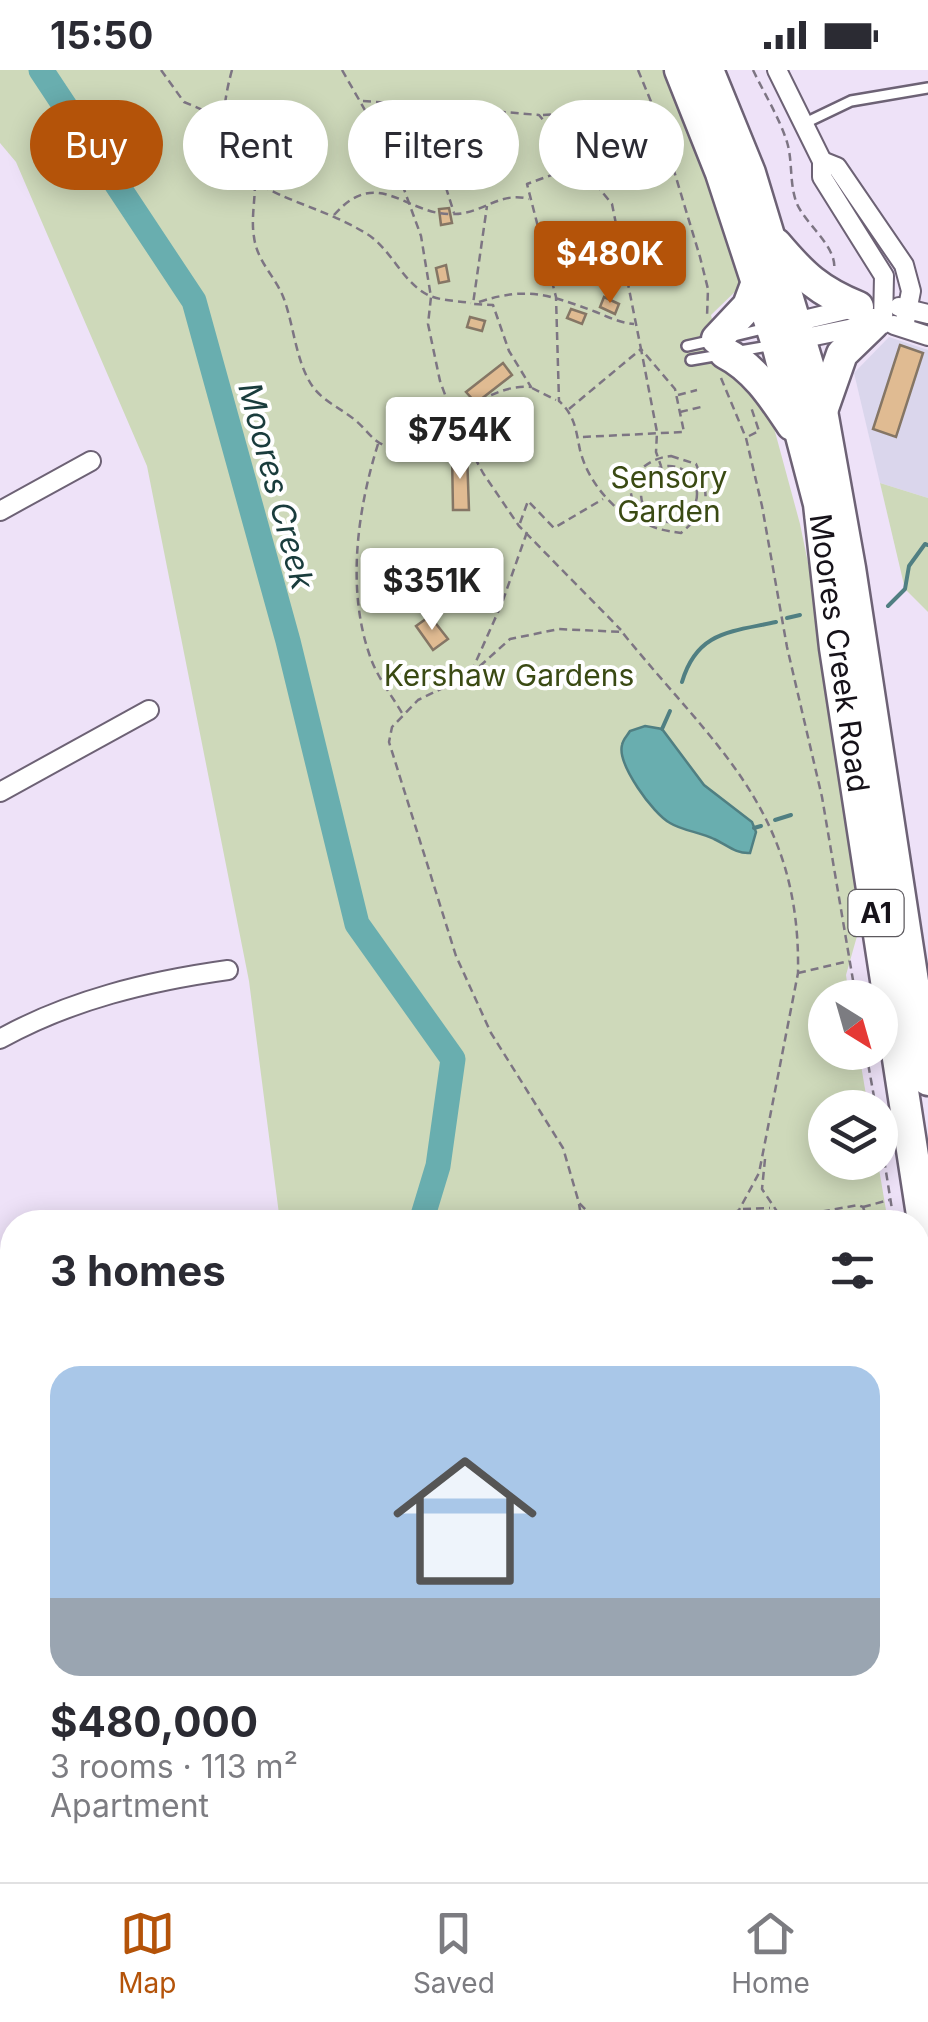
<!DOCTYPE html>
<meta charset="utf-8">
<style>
:root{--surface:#fff;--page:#f2f2f3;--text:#2b2b33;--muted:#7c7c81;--line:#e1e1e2;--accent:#b45309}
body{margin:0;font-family:Inter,sans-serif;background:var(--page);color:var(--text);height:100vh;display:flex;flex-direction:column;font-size:38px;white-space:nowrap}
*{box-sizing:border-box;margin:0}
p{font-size:32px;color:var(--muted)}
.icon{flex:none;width:55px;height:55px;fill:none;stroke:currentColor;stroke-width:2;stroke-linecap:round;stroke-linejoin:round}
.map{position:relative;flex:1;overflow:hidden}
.side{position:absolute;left:0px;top:1140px;width:930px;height:672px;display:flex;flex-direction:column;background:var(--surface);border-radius:40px 40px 0 0;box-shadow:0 5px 25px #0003}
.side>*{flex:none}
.guide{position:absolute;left:30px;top:30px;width:870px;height:90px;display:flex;gap:20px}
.needle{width:65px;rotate:143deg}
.controls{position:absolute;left:808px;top:910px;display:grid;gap:20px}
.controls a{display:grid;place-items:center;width:90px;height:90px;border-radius:50%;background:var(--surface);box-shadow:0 5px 25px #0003;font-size:50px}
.price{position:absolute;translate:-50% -85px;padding:0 22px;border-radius:10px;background:#fff;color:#222;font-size:32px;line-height:65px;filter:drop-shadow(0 2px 5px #0008)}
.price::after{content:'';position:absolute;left:50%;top:60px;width:30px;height:22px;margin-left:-15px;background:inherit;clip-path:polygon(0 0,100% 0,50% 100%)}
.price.active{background:var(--accent);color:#fff}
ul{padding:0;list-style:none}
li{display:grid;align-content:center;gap:20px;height:530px;padding:0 50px}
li+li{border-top:2px solid var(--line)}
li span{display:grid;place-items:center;height:310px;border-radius:30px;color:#555}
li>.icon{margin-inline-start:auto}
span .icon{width:180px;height:180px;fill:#fffc;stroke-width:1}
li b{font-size:42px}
h2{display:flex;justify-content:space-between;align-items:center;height:120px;padding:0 50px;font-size:42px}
.chip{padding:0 35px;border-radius:45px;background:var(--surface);box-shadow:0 5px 25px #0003;font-size:35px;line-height:90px}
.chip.active{background:var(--accent);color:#fff}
.status{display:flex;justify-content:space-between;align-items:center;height:70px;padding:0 50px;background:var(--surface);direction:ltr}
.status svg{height:28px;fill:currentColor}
.dock{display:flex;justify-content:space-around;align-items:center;height:140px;border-top:2px solid var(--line);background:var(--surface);font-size:28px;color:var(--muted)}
.dock a{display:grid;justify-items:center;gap:5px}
.dock .active{color:var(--accent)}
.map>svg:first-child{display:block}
.built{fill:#e4d5f1}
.industrial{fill:#dad6ec}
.green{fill:#ced9ba}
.water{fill:#69aeaf;stroke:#507f82;stroke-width:2.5}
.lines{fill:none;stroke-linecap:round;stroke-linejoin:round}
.stream{stroke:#507f82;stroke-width:4}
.river{stroke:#69aeaf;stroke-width:25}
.building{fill:#e0bb92;stroke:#857665;stroke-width:2.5}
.service-casing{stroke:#6d6275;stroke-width:14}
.minor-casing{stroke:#6d6275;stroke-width:22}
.secondary-casing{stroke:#6d6275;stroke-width:30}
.trunk-casing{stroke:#6d6275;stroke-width:35}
.path{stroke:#7d7583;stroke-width:2.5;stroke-dasharray:8 5;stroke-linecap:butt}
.service{stroke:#fff;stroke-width:9}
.minor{stroke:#fff;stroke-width:18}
.secondary{stroke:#fff;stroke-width:25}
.trunk{stroke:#fff;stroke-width:30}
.labels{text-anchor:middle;stroke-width:8;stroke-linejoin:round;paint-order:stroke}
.shield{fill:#fff;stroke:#5c595e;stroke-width:2.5}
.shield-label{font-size:28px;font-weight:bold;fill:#161219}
.park-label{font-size:30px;fill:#3a4a13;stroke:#fff}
.street-label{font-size:30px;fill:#161219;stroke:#fff}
.water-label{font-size:32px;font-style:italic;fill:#193c3c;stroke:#fff}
</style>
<div class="status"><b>15:50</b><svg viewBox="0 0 49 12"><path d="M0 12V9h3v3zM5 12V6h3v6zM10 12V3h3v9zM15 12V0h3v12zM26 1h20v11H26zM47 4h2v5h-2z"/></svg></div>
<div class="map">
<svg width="928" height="1812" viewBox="0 0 928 1812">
<rect width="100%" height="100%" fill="#eee2f8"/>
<!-- built -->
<polygon class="built" points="582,1800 906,1800 918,1812 587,1812"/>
<!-- industrial -->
<polygon class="industrial" points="889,267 928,280 928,428 880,413 854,303"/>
<!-- green -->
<g class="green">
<polygon points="0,0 665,0 730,167 743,214 711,245 723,296 756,324 774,358 800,454 819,546 861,852 846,905 849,927 825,928 825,982 859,983 868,1037 825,1038 825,1092 878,1093 888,1152 280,1152 249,911 147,396 16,92 0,73"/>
<polygon points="880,413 928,428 928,542 905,519"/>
<polygon points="918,1324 928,1386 928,1623 918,1625"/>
</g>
<!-- water -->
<path class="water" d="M645 656 662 659 704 715 752 752 756 762 750 783C736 784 727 775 714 769 700 762 683 761 670 753 653 744 617 694 622 675 623 669 627 666 630 661Z"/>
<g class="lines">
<!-- stream -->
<g class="stream">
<polyline points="888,536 905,519 909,496 925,474 928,475"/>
<polyline points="787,548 800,545"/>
<path d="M682 612C697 561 731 562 776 552"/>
<polyline points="662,659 670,641"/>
<polyline points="775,750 791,745"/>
<polyline points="754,758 761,756"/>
</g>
<!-- river -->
<g class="river">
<polyline points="41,0 194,231 288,571 357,854 453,989 438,1096 421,1152"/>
<polyline points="499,1800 505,1812"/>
</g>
</g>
<!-- building -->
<g class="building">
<polygon points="449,138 452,153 441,155 439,139"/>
<polygon points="446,195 449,211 439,213 436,198"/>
<polygon points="604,227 619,234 615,244 600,237"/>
<polygon points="571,239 586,244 582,254 567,248"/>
<polygon points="470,247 485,251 482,261 467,257"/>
<polygon points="900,275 923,283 896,367 873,359"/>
<polygon points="503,293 512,305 476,333 466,322"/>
<polygon points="467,383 469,440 453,440 452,384"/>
<polygon points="430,546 448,569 433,580 416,556"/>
<polygon points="598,1800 643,1800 648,1812 603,1812"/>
<polygon points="838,1800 888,1800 892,1804 883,1812 849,1812"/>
</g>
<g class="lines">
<defs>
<g id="service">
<polyline points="803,54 851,31 928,18"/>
<polyline points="734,266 767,258"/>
<polyline points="687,276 714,270"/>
<polyline points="740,281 774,275"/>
<polyline points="691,290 720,285"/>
</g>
<g id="minor">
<polyline points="777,0 822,91 822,107 884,206 883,254"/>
<polyline points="822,91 837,97 904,195 911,221 904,257"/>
<polyline points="899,237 928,244"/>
<polyline points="795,252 858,237"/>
<polyline points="894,255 928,266"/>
<polyline points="800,269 868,255"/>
<polyline points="0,441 91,391"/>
<polyline points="0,722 149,640"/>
<path d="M0 969C70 930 149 911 228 900"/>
<polyline points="0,1602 12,1595"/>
<polyline points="733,1800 738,1812"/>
<polyline points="15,1812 37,1800"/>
</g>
<g id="secondary">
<polyline points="918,1661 928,1662"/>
<polyline points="918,1685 928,1686"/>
<polyline points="376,1812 403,1800"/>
</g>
<g id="trunk">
<polyline points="680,0 721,103 777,274 819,434 835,578 928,1184"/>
<polyline points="708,0 750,103 822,341 850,498 928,1010"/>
<path d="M776 174C803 206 819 221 858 237"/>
<polyline points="717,269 748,236 757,212"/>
<path d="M725 283C755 298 774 328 792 355"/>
<polyline points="822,341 842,284 873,254"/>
<polyline points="918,1646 928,1645"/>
</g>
</defs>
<!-- service casing -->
<use href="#service" class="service-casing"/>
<!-- minor casing -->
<use href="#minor" class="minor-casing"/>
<!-- secondary casing -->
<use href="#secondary" class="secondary-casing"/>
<!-- trunk casing -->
<use href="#trunk" class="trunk-casing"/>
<!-- path -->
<g class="path">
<polyline points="161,0 184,32 224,49"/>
<path d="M232 0C196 129 289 116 367 164 392 179 404 217 433 227 445 231 459 231 471 233"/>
<polyline points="342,0 393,89 421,166 431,227 428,254 440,311 454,349 483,403 519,456 621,560"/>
<polyline points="638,0 659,51 700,187 708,219 707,247"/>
<path d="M753 0C764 23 779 47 787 72 793 92 789 114 797 134 807 156 838 177 834 201"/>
<polyline points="363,31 420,35 454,143"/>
<polyline points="420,35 539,45 612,134 641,279 675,319 684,362 581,367"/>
<polyline points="543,45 585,42 596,37"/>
<path d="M577 89 557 103 527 114 556 227 559 331C575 345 576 361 580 380 588 412 611 437 638 454L648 443"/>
<path d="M255 113C255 131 251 150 254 167 257 192 276 207 284 229 294 256 296 293 313 317 323 331 342 339 355 350 370 362 377 381 399 375 445 364 483 313 531 317L509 281 493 235 473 234 487 136"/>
<path d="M334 145C379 94 406 147 455 144 484 143 500 121 529 129"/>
<path d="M479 232C527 216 550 225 596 242 608 247 621 253 634 254"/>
<polyline points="721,308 746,368 762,436 787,577 822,727 856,928"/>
<polyline points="532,318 556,330"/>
<polyline points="678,325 697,320"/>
<polyline points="569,339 641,279 657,362 656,382 661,396"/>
<polyline points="680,342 701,337"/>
<polyline points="749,366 759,361 751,337"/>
<path d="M378 374C357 441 346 522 371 589 378 608 392 626 402 643"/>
<path d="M671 386 696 394C711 428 710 438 681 463 646 458 636 454 630 418 636 399 651 388 671 386Z"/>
<circle cx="669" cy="424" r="28"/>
<polyline points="520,453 528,431 554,458 603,429"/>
<polyline points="527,462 502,533 470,605 418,630 392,657 389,672 456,886 491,963 563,1078 579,1133 598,1152"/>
<path d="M470 605 510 569 559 559 622 562C715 677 801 740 798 903L759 1103 739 1140 718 1152"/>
<polyline points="798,903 849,891"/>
<polyline points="866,982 876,1038"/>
<polyline points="880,1064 894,1152"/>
<polyline points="765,1089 762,1119 778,1143 792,1147 858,1135 863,1137 868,1152"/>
<polyline points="579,1134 582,1152"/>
<polyline points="863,1137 889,1130"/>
<polyline points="743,1139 770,1138"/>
<polyline points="918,1287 928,1369"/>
<polyline points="919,1291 928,1301"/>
<polyline points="918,1413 928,1413"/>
<polyline points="918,1578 928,1584"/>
<polyline points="918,1725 928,1728"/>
</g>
<!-- service -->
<use href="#service" class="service"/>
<!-- minor -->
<use href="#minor" class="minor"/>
<!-- secondary -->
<use href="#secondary" class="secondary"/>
<!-- trunk -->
<use href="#trunk" class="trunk"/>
</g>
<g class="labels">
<!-- shield labels -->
<rect class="shield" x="848.5" y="820" width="55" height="46" rx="8"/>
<g class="shield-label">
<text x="876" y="853">A1</text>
</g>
<!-- park labels -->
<g class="park-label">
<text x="669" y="418">Sensory<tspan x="669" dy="34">Garden</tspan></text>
<text x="509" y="616">Kershaw Gardens</text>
</g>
<!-- street labels -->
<g class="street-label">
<text transform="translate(839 583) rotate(82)" y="10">Moores Creek Road</text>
</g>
<!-- water labels -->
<g class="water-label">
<text transform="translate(276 416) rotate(75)" y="11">Moores Creek</text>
</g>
</g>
</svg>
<div class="controls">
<a><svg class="needle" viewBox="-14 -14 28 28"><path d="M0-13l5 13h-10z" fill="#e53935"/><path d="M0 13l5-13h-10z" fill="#7c7c81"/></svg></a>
<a><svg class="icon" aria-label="layers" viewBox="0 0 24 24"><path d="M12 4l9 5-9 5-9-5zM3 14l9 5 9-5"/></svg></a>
</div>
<b class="price active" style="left:610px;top:236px">$480K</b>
<b class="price" style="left:460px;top:412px">$754K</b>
<b class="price" style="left:432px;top:563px">$351K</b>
<div class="guide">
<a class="chip active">Buy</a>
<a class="chip">Rent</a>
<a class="chip">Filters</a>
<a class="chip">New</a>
</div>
<section class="side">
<h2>3 homes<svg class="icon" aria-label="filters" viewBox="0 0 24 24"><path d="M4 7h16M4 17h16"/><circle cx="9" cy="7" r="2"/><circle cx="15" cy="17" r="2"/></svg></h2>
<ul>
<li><span style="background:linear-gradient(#a9c7e8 75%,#9aa5b1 0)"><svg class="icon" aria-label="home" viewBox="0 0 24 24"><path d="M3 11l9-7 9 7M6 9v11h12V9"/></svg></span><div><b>$480,000</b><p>3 rooms · 113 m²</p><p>Apartment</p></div></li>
</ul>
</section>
</div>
<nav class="dock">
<a class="active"><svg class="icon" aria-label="map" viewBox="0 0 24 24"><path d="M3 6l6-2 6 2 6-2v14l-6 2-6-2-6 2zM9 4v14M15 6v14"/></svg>Map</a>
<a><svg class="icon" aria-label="saved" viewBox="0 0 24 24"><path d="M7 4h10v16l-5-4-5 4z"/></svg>Saved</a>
<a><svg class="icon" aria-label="home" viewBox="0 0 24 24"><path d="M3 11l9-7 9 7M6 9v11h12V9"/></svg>Home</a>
</nav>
